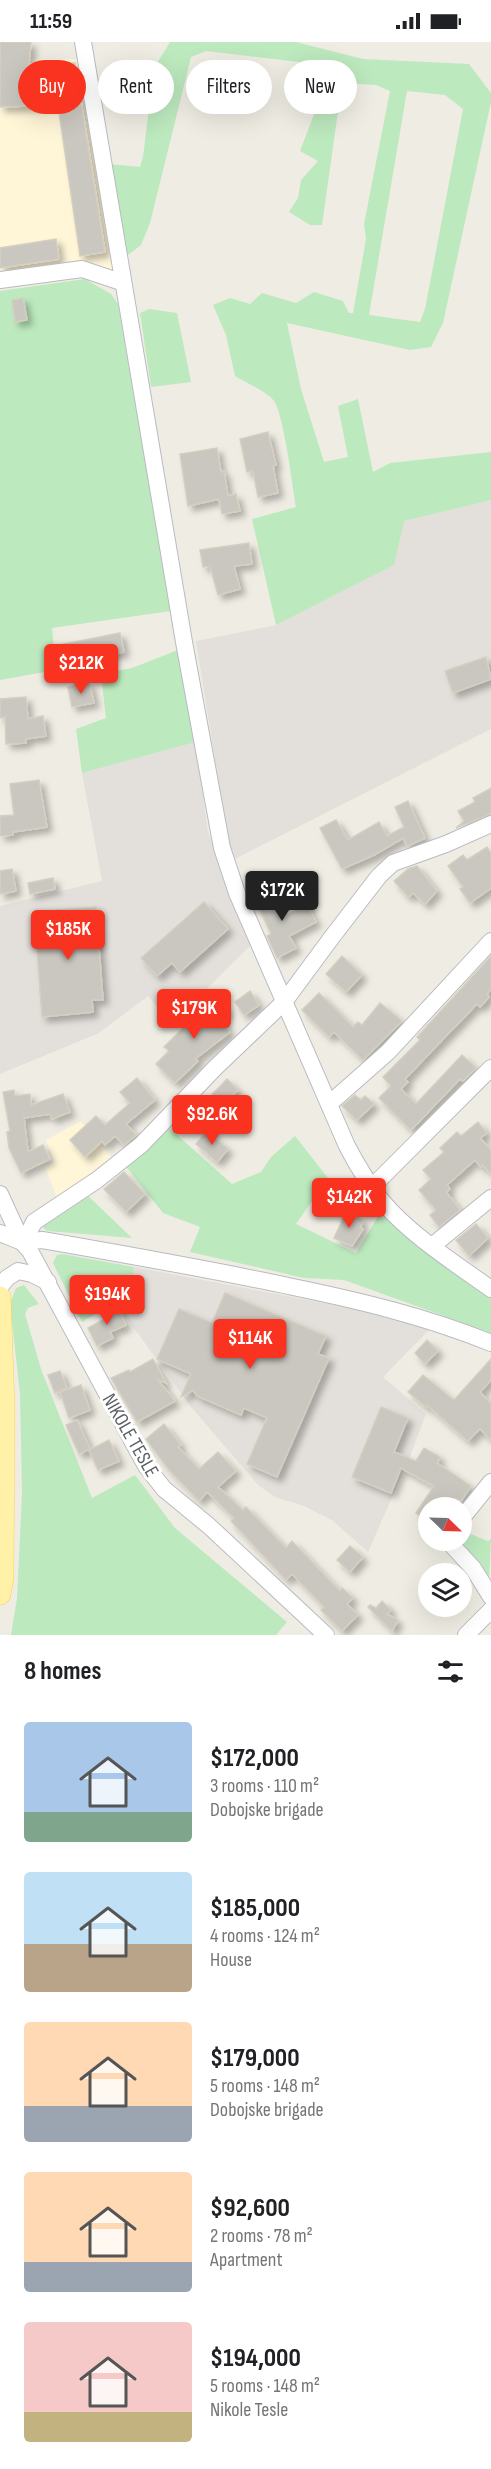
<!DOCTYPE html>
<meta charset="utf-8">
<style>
:root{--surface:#fff;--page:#f6f6f6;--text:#202124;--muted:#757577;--accent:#f9331f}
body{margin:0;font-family:"Sofia Sans Condensed",sans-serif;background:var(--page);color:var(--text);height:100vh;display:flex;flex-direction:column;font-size:22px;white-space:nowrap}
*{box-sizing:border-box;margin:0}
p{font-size:20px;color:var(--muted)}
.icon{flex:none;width:33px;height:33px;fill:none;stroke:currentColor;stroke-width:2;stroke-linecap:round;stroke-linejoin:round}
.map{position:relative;height:1593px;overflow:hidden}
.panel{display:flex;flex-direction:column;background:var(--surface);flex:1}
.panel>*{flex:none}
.hud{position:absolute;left:18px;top:18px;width:456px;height:54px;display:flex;gap:12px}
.needle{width:39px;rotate:113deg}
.tools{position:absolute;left:418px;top:1455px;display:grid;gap:12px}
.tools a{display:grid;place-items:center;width:54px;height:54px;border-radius:50%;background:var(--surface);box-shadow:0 6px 24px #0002;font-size:30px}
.price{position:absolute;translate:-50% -51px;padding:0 14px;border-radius:6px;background:var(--accent);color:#fff;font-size:20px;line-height:39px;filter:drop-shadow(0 2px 3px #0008)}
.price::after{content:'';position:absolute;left:50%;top:36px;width:18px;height:14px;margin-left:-9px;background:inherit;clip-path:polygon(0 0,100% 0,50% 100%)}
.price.current{background:#222;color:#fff}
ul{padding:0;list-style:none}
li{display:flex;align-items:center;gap:18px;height:150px;padding:0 24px}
li span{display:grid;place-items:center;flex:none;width:168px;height:120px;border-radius:6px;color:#555}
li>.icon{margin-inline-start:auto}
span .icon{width:72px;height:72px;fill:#fffc;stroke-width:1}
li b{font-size:26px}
h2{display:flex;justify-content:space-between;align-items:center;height:72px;padding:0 24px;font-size:26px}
.tag{padding:0 21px;border-radius:27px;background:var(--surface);box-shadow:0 6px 24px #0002;font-size:21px;line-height:54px}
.tag.current{background:var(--accent);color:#fff}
.status{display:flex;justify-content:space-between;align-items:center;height:42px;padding:0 30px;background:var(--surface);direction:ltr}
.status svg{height:16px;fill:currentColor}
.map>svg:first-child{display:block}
.commercial{fill:#fff6d8}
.industrial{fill:#e3e0db}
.green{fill:#bde9be;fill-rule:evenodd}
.building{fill:#cac7c0;stroke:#d5cfc1;stroke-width:1.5;filter:url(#shadow)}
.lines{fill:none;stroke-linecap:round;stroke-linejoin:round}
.minor-casing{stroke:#b8bbc1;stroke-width:18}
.major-casing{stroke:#fecf4d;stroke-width:22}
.minor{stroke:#fff;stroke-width:16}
.major{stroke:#fff2a8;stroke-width:21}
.labels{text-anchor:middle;stroke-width:6;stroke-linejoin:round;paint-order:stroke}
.street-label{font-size:20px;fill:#5b6065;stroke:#fff}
</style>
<div class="status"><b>11:59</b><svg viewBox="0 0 49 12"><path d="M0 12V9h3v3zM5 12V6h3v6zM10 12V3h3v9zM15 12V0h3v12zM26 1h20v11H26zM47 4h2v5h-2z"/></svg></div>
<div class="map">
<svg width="491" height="1593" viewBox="0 0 491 1593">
<defs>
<filter id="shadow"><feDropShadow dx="5" dy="5" stdDeviation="3" flood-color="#0004"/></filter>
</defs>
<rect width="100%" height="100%" fill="#efede3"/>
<!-- commercial -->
<g class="commercial">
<polygon points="78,17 114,230 0,230 0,18"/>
<polygon points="81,1079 115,1119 57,1156 45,1125 54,1121 46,1098"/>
</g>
<!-- industrial -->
<g class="industrial">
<polygon points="491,458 491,687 231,819 196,599 276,583 393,523 403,479"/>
<polygon points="196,700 208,790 251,903 172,981 148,954 99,991 0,1032 0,864 102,839 82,731"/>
<polygon points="134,1225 356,1267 430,1287 383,1335 426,1372 409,1417 368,1510 333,1479 304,1464 275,1455 258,1443 191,1365 126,1275"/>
</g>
<!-- green -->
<g class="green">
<path d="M170 0H296L363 17 469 22 491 51V60L443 281 431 305 410 308 287 281 301 347 324 420 348 415 338 364 358 357 373 430 390 421 491 410V458L404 479 394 523 276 583 252 477 296 465C293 446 283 370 274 359 268 350 246 341 235 334L226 293 213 263 230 256 250 262 262 251 296 261 314 250 343 259 349 271H353L366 197 364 182 390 49 376 43 342 41 322 183H310L289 170 298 156 301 138 318 119 300 109 321 54 316 22 206 9 191 15 150 181 141 203 124 216 110 122 140 125 143 115 154 26ZM407 49 445 53 463 67 425 267 420 280 369 273Z"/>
<polygon points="85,237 111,252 118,262 171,569 52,586 56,628 0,638 0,249"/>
<polygon points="149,267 177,271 191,340 151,345 140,271"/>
<polygon points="178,608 196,700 82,731 76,687 106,676 101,632 132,626"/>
<polygon points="167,1084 232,1142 261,1130 271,1115 295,1094 328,1136 296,1182 356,1211 382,1168 415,1202 491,1255 491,1291 344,1238 304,1236 190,1210 200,1185 163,1171 124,1122"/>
<polygon points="85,1151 132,1196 48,1189 43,1186 44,1181"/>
<polygon points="62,1212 134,1225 126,1275 116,1259 82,1280 53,1221 57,1213"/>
<polygon points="24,1243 39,1262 28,1266 25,1272 41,1327 92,1456 135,1433 175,1486 287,1580 276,1593 11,1593 17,1556 22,1451 20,1352 10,1262 16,1246"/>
<polygon points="463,1489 488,1499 491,1497 489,1539 456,1499 462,1498"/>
</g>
<!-- building -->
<g class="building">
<polygon points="0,0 31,0 29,22 75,21 105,210 80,214 58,63 0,65"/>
<polygon points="56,197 59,217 0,226 0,206"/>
<polygon points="23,256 27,278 15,280 12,258"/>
<polygon points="268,390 276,423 273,424 278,451 258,455 253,429 247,430 240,397"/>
<polygon points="217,406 221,430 224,429 228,454 236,452 240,469 222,472 219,457 188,464 180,412"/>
<polygon points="249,501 252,522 234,524 240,547 218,553 210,524 203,525 200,508"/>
<polygon points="120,591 124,610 83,618 82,614 62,619 59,603"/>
<polygon points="486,615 491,637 453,651 445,629"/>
<polygon points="89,640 94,661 72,665 68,645"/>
<polygon points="26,655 28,677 43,674 46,694 26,697 26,701 6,702 5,675 0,676 0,657"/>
<polygon points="39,738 47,785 13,790 13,793 0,794 0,774 14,773 10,742"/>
<polygon points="491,746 491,772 456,786 464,779 458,769 475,760 473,756"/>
<polygon points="408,759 425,796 407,804 403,796 374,813 342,827 320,786 336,778 348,798 379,780 387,794 404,785 395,765"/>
<polygon points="487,805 491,811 491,846 470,861 460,847 463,845 448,824 463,813 467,818"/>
<polygon points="417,824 437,849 425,862 413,851 408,855 394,839 408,827"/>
<polygon points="12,827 16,849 0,852 0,829"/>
<polygon points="53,836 55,847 30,852 28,841"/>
<polygon points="268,845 283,875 307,863 316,880 289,894 296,906 277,916 267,894 271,892 253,853"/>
<polygon points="204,860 228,887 180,930 172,921 157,934 141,916"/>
<polygon points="96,865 103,958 92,958 93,970 42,975 34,870"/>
<polygon points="342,914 362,933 346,950 326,932"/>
<polygon points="491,914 491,947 487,952 489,955 480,965 477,962 447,993 405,1037 408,1040 401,1047 416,1062 462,1013 476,1026 463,1039 460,1037 411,1088 379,1056 391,1044 383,1035 420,998 417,995"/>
<polygon points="250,949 259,963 244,973 235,960"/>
<polygon points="319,951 353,985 358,980 362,983 380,961 402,979 363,1018 334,990 329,995 302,968"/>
<polygon points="217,955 228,969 219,976 230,990 195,1017 198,1019 175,1041 156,1022 169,1009 164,1005 185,984 183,981"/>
<polygon points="137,1036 155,1058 126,1082 136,1093 124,1103 115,1094 105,1103 102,1099 85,1115 70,1098 96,1074 105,1083 130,1061 120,1050"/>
<polygon points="227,1037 238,1048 216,1069 219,1072 204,1090 189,1076"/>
<polygon points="14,1048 15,1054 30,1052 31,1063 63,1052 70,1070 52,1077 50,1072 24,1076 28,1110 43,1103 50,1117 21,1131 9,1106 7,1090 10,1089 3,1050"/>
<polygon points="355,1053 361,1058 365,1054 374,1062 357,1078 342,1064"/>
<polygon points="478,1080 487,1091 480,1096 491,1108 491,1132 483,1123 481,1125 475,1118 447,1143 450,1147 446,1150 460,1168 439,1185 430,1173 436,1168 419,1148 431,1137 423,1128 444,1110 440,1106 457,1090 461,1094"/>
<polygon points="207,1089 228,1107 217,1120 196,1102"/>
<polygon points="124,1130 145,1152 126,1170 104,1147"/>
<polygon points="346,1170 363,1178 360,1186 363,1187 352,1204 334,1196"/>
<polygon points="476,1182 488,1196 469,1214 456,1198"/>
<polygon points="225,1251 326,1294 318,1312 329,1316 277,1435 247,1422 267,1376 244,1366 241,1373 197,1354 193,1348 181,1355 191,1332 157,1317 179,1267 212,1281"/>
<polygon points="116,1262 126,1283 110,1290 113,1296 97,1304 88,1286 108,1275 105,1268"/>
<polygon points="427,1298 438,1309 425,1322 415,1311"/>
<polygon points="153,1317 166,1341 158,1338 175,1359 137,1380 111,1336 129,1328 130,1330"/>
<polygon points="491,1317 491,1338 480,1350 491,1362 491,1398 480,1387 468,1399 427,1363 426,1365 408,1350 423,1333 454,1358"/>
<polygon points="60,1329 67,1346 55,1351 48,1333"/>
<polygon points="81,1343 90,1368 69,1376 60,1350"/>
<polygon points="381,1365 408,1376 394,1410 416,1419 424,1406 440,1415 437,1421 471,1444 461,1459 455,1456 448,1466 429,1466 429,1480 416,1471 434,1444 401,1426 391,1451 352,1435"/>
<polygon points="77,1378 90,1407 79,1412 66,1383"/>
<polygon points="164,1382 181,1403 178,1405 199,1427 218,1410 236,1429 218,1445 243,1468 246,1465 286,1506 292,1499 340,1549 342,1546 353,1556 347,1562 358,1573 342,1589 321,1568 324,1565 292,1532 286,1538 231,1479 234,1476 207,1450 199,1459 169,1428 146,1397"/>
<polygon points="109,1398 119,1419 98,1428 89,1408"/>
<polygon points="350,1504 363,1515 350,1530 337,1518"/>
<polygon points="382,1559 391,1568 387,1572 398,1578 392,1589 368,1565 370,1563 376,1566"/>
</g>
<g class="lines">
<defs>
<g id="minor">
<path d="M83 0 184 600 222 806 237 851 347 1104C357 1123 368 1142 382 1159 409 1192 456 1222 491 1247"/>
<polyline points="0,238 82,227 121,240"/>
<polyline points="329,1062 388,1010 491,899"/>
<polyline points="372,1145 491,1026"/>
<path d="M0 1152 22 1200 42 1198 54 1200C134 1214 214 1228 293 1245 361 1259 427 1275 491 1301"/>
<polyline points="0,1191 22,1200 30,1209 135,1404 146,1424 164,1447 209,1484 326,1593"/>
<polyline points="25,1198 34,1180 97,1138 141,1103 215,1026 284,960 332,895 379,834 393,821 446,802 491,782"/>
<polyline points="432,1204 491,1156"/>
<polyline points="0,1245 7,1236 18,1229 32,1232 48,1240"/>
<polyline points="462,1476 491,1440"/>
<polyline points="447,1498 473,1526 491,1555"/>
<polyline points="466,1593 491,1568"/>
</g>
<polyline id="major" points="0,1255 4,1365 3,1535 0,1552"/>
</defs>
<!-- minor casing -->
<use href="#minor" class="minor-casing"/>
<!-- major casing -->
<use href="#major" class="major-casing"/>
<!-- minor -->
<use href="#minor" class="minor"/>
<!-- major -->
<use href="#major" class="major"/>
</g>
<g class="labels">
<!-- street labels -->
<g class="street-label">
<text transform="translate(131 1393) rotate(60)" y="7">NIKOLE TESLE</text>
</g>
</g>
</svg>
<div class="tools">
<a><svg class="needle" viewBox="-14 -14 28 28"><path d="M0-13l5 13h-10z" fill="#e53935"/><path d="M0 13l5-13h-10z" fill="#757577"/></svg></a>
<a><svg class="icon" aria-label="layers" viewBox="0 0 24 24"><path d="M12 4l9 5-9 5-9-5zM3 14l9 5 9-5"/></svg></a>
</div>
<b class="price" style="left:81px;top:653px">$212K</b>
<b class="price current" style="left:282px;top:880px">$172K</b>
<b class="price" style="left:68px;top:919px">$185K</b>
<b class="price" style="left:194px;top:998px">$179K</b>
<b class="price" style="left:212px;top:1104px">$92.6K</b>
<b class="price" style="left:349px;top:1187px">$142K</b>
<b class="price" style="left:107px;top:1284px">$194K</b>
<b class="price" style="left:250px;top:1328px">$114K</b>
<div class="hud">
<a class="tag current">Buy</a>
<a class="tag">Rent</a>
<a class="tag">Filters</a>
<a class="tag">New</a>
</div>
</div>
<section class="panel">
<h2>8 homes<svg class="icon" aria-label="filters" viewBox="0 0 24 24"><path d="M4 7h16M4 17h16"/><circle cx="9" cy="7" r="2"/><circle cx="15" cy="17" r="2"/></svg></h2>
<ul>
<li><span style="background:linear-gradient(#a9c7e8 75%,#7fa58c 0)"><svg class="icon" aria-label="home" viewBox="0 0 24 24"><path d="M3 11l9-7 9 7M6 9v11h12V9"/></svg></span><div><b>$172,000</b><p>3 rooms · 110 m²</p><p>Dobojske brigade</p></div></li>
<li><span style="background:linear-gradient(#bfe0f5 60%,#b9a48a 0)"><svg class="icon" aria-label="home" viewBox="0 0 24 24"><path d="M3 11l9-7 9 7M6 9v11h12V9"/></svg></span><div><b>$185,000</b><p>4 rooms · 124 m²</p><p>House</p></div></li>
<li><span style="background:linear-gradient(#ffd9b3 70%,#9aa5b1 0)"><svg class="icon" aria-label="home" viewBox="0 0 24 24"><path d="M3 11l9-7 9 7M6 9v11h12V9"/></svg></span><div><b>$179,000</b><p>5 rooms · 148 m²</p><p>Dobojske brigade</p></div></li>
<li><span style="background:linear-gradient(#ffd9b3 75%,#9aa5b1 0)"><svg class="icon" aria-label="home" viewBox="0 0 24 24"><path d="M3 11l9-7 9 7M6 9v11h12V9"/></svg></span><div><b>$92,600</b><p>2 rooms · 78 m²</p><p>Apartment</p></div></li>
<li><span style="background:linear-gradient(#f6c9c9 75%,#c2b280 0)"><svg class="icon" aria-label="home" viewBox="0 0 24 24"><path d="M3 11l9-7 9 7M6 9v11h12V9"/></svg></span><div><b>$194,000</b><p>5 rooms · 148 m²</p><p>Nikole Tesle</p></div></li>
</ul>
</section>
